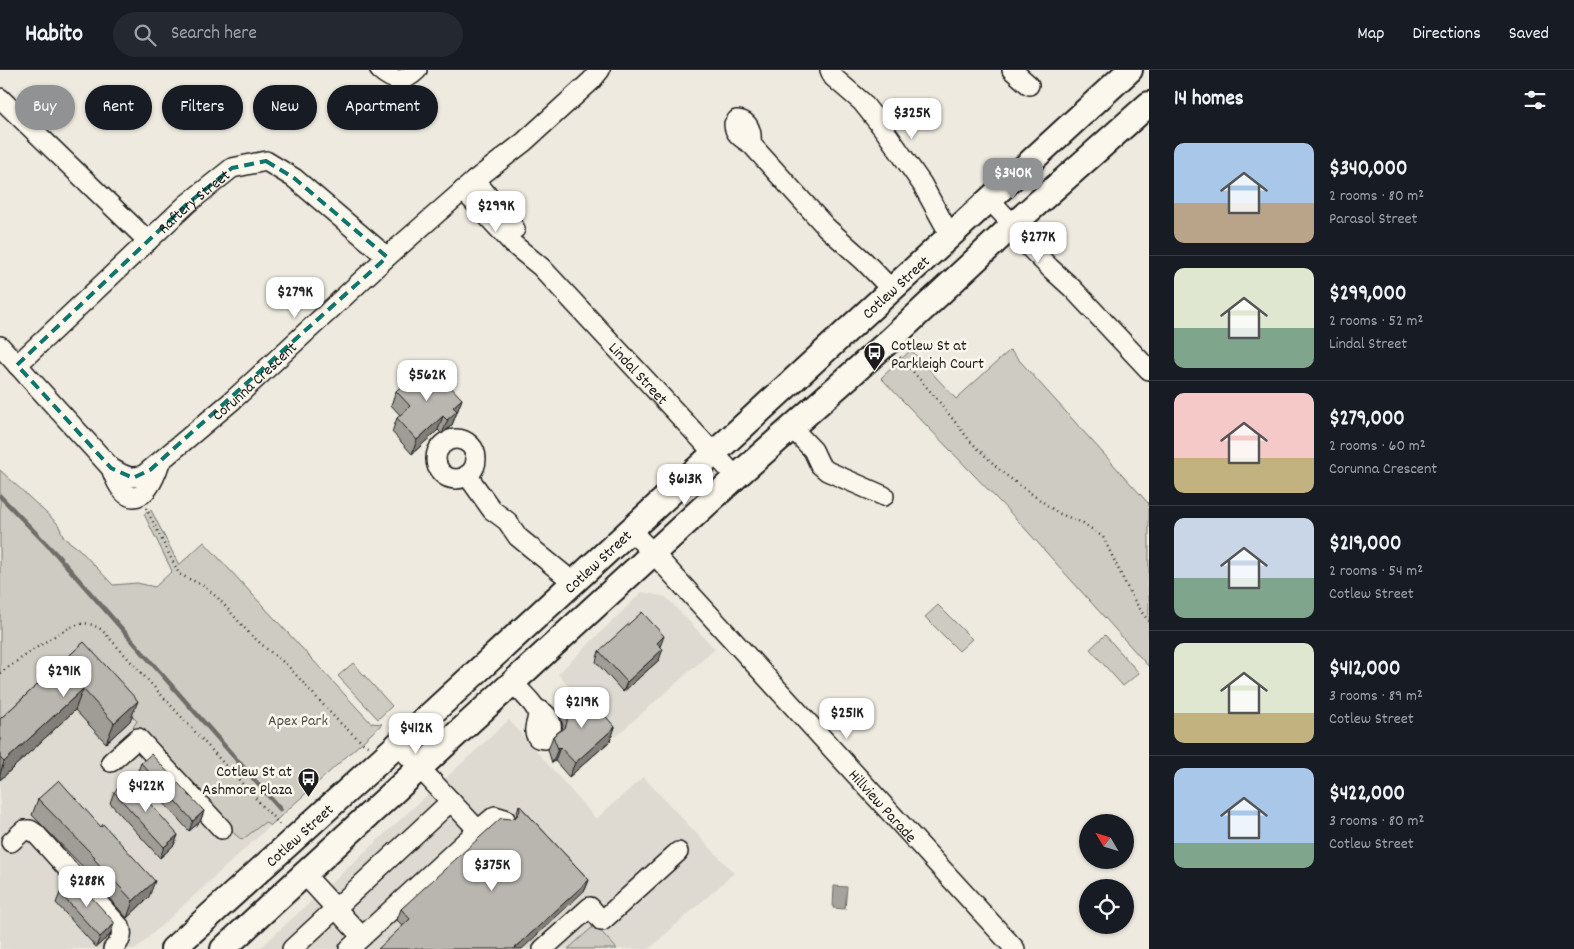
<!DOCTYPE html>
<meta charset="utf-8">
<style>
:root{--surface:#171b24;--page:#242831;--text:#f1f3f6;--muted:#9ea1a6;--line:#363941;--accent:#919294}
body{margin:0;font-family:Dekko,sans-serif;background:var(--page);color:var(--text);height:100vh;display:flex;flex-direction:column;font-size:19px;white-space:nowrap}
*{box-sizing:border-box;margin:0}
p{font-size:16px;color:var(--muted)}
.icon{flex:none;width:28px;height:28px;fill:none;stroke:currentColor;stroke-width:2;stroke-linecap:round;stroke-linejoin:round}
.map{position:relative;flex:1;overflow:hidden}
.panel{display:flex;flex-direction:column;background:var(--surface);width:425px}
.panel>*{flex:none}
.guide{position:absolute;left:15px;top:15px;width:475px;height:45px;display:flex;gap:10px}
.needle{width:32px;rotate:308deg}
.buttons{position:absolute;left:1079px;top:744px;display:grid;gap:10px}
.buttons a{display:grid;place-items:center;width:55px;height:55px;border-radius:50%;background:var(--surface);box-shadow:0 1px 4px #0004;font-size:25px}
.price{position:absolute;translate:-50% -42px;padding:0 11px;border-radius:10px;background:#fff;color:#222;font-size:16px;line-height:32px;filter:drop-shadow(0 1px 2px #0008)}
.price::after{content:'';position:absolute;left:50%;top:30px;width:15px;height:11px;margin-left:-8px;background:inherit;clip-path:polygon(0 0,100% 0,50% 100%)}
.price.active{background:var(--accent);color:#fff}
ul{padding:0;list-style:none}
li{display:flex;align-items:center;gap:15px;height:125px;padding:0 25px}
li+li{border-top:1px solid var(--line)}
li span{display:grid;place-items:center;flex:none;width:140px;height:100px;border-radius:10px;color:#555}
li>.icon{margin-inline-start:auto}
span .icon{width:60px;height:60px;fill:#fffc;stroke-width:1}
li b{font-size:21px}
h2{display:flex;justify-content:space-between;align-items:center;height:60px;padding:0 25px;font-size:21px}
.pill{padding:0 18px;border-radius:22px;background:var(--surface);box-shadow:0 1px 4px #0004;font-size:18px;line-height:45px}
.pill.active{background:var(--accent);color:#fff}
header{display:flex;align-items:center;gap:30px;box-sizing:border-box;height:70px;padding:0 25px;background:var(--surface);border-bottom:1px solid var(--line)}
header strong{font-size:24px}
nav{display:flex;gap:28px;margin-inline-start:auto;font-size:18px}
.search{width:350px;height:45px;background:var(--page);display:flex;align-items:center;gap:12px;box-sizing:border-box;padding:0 18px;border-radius:28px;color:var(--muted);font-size:19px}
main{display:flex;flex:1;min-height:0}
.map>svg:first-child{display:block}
.built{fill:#dedad1}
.green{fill:#ceccc2;stroke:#75746f}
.water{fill:#a6a39d;stroke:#6f6d69}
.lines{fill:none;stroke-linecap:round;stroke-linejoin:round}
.stream{stroke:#6f6d69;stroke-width:4.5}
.minor-casing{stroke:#1c1c1c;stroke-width:22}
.major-casing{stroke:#1c1c1c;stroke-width:28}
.path{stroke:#1c1c1c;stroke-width:2.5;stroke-dasharray:1 4;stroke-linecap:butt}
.minor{stroke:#fbf7ec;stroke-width:19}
.major{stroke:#fbf7ec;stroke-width:24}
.wall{fill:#9f9d96;stroke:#1c1c1c}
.shaded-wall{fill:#827f7a;stroke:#1c1c1c}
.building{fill:#b9b6af;stroke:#1c1c1c}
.marked{fill:none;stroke:#0f766e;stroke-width:4;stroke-dasharray:10 6;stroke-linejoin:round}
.labels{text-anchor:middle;stroke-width:5;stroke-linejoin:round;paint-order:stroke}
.street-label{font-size:16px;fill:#1c1c1c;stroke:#fbf7ec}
.poi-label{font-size:16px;fill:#1c1c1c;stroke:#fbf7ec;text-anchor:start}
.park-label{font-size:16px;fill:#51514e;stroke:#fbf7ec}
</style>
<header>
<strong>Habito</strong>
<div class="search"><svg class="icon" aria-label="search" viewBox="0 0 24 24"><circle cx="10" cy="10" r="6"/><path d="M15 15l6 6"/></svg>Search here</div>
<nav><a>Map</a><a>Directions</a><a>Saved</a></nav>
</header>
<main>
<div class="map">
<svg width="1149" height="879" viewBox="0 0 1149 879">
<rect width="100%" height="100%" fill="#eeeadf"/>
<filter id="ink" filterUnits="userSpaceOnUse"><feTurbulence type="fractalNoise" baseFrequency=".02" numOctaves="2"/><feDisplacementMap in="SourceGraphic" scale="10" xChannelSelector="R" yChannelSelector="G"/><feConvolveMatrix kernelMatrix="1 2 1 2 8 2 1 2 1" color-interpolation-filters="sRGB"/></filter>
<g filter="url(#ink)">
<!-- built -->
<g class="built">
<polygon points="642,522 666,527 715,579 615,667 558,604"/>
<polygon points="97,568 270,756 136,879 0,879 0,658"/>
<polygon points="509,650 596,749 643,707 734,803 649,879 617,879 595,855 568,879 259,879"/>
</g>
<!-- green -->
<g class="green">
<polygon points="911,280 956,329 1010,280 1149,434 1149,597 1020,453 881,308"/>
<polygon points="0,400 58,454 64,468 79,479 113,515 137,513 155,517 172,501 144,444 151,440 179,495 204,472 371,653 382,654 270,756 265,752 242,770 214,747 133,657 137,651 75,588 0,658"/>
<polygon points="938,535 972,569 959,581 925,547"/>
<polygon points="1105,565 1139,603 1123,616 1090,579"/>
<polygon points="353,593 392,636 378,649 338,606"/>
<polygon points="595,855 617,879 568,879"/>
</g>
<!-- water -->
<polygon class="water" points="834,816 847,817 845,839 833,838"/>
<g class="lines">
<!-- stream -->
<polyline class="stream" points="0,426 57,485 280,739"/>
<defs>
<g id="minor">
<path d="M380 0C394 12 403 14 417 0"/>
<polyline points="830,0 833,7 862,32 885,61 922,114 950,165"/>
<polyline points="1012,0 1029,15"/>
<polyline points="0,28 148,171"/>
<path d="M751 74C752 63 750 51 737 50L734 54C734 64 743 69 751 74L826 157 864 191 891 219"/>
<polyline points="475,110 515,159"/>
<path id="s1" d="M463 120 513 174 541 197 736 407"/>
<polyline points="989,129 1013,155 1017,165 1050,198 1072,218 1149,300"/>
<path id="s2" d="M0 276 111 398C123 405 131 411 145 404L233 330 387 187 475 110 524 72 591 11 600 0"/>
<path id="s3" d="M17 295 187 134 232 98 266 91 294 108 387 187"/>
<polyline points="792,358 813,380 820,395 827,401 884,426"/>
<circle cx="456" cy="389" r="20"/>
<path d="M111 398C126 443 148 431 160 392"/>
<polyline points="467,405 492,440 507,451 518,467 573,512"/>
<path id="s4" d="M630 460 654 484 1015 879"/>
<path d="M513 613C519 620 535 634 537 642 540 652 530 658 538 668L545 669"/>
<path d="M537 639C549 644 553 652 551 665"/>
<polyline points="398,675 478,760"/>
<polyline points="111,692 138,668 222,759"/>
<path d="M11 772 24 760H30L36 764 120 857C124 866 119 873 113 879"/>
<polyline points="305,805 362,867"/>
<polyline points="292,879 451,731"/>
<polyline points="349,879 478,760 495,746 505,749"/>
<polyline points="543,879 590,837 602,851 678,782"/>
</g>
<g id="major">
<path id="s5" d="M173 879 382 689 1130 0"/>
<polyline points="223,879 736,407 889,271 1013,155 1149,34"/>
</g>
</defs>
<!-- minor casing -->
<use href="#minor" class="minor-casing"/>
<!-- major casing -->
<use href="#major" class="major-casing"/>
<!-- path -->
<g class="path">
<polyline points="900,287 937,329 970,371 1003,403 1058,443 1083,453 1103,467 1131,525 1143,544 1149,551"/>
<polyline points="146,438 179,504 202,515 218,528 249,563 268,580 287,595 338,651 365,675 368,676"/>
<path d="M0 603C18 591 63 557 80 554 89 552 95 556 102 560L281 756"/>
</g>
<!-- minor -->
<use href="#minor" class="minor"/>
<!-- major -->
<use href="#major" class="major"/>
</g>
<!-- wall -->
<g class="wall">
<polygon points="421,304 462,329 452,355 442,364 438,360 412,384 392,362 397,348 400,345 391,335 396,321"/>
<polygon points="84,572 130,651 106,673 75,640 0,710 0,649"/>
<polygon points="661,576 659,590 623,622 596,592 599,581"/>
<polygon points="565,631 615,657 610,671 569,707 555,691 552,693 548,680 553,666 562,659 563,656 560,645"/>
<polygon points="141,693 204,741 200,752 189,761 137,703"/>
<polygon points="114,722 178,765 174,775 160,788 110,733"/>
<polygon points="38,729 149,827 127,848 88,805 89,803 32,745"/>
<polygon points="519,735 589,810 585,820 403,856 397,850 401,839 511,749 516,747"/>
<polygon points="60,823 110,865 96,877 56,833"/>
</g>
<!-- shaded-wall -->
<g class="shaded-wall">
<polygon points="462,329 452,355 442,364 453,337"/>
<polygon points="443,346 438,360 412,384 417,370"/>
<polygon points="664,566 660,577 657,573"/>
<polygon points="663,579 659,590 623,622 627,612"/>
<polygon points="83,619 75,640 0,710 0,704 4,692"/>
<polygon points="138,631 130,651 106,673 114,653"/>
<polygon points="615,657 610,671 569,707 575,693"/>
<polygon points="560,677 555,691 552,693 558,679"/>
<polygon points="204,741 200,752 189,761 193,751"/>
<polygon points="178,765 174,775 160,788 164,777"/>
<polygon points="589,810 585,820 522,879 514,879"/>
<polygon points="155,811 149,827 127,848 133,831"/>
<polygon points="114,854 110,865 96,877 100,867"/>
</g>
<!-- building -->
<g class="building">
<polygon points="430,295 462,329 453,337 457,341 447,350 443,346 417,370 397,348 410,336 396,321 418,301 421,304"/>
<polygon points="642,542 664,566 657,573 663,579 627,612 599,581"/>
<polygon points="84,572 138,631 114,653 83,619 4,692 0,688 0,649"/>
<polygon points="565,631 593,632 615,657 575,693 560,677 558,679 553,666 565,658 567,652 568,642"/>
<polygon points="151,684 204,741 193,751 141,693"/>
<polygon points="128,709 178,765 164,777 114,722"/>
<polygon points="59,710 101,757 103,754 155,811 133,831 94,789 95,787 38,729"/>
<polygon points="519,735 589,810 514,879 378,879 410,849 401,839 501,748 511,749 516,747 520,741"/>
<polygon points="75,809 114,852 114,854 100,867 60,823"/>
</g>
</g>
<!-- marked area -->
<path class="marked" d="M266 91 294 108 387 187 150 400 133 408 111 398 17 295 187 134 232 98Z"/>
<!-- icons -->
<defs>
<symbol id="bus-pin" viewBox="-11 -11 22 30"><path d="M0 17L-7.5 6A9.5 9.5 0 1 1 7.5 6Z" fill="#1c1c1c" stroke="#fbf7ec"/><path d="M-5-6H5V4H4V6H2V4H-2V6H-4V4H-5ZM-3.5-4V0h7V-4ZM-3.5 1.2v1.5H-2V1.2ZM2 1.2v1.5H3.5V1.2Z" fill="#fff"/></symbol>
</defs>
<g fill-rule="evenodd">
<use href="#bus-pin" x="862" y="270" width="25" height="34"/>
<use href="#bus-pin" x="296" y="696" width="25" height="34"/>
</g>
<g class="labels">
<!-- street labels -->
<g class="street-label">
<text dy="6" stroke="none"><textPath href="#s3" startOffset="241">Raftery Street</textPath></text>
<text dy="6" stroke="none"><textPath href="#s5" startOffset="980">Cotlew Street</textPath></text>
<text dy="6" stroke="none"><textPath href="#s1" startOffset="254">Lindal Street</textPath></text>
<text dy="6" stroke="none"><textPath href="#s2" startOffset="345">Corunna Crescent</textPath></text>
<text dy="6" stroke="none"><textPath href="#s5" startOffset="575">Cotlew Street</textPath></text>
<text dy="6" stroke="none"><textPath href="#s4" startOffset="374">Hillview Parade</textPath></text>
<text dy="6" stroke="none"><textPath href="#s5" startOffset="170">Cotlew Street</textPath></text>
</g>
<!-- poi labels -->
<g class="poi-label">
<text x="891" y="280">Cotlew St at<tspan x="891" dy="18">Parkleigh Court</tspan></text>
<text x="292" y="706" text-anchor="end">Cotlew St at<tspan x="292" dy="18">Ashmore Plaza</tspan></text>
</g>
<!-- park labels -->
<g class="park-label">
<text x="298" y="655">Apex Park</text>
</g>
</g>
</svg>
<div class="buttons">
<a><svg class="needle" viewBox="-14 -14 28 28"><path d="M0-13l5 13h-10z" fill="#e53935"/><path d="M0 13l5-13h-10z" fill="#9ea1a6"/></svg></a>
<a><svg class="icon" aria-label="locate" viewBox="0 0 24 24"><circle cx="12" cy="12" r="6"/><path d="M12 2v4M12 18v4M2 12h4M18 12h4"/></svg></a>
</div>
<b class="price" style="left:912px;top:70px">$325K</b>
<b class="price active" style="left:1013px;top:130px">$340K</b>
<b class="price" style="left:496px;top:163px">$299K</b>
<b class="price" style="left:1038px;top:194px">$277K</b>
<b class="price" style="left:295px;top:249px">$279K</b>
<b class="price" style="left:427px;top:332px">$562K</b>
<b class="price" style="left:685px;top:436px">$613K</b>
<b class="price" style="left:64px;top:628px">$291K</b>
<b class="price" style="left:582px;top:659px">$219K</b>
<b class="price" style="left:847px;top:670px">$251K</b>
<b class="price" style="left:416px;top:685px">$412K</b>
<b class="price" style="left:146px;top:743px">$422K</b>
<b class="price" style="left:492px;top:822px">$375K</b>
<b class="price" style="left:87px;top:838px">$288K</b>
<div class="guide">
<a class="pill active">Buy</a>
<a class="pill">Rent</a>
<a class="pill">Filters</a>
<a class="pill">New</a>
<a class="pill">Apartment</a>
</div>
</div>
<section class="panel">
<h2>14 homes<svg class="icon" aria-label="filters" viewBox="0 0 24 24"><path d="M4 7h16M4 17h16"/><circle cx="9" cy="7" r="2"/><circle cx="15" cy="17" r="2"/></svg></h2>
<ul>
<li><span style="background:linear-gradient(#a9c7e8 60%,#b9a48a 0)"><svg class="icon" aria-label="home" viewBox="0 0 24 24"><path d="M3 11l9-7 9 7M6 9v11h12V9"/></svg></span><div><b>$340,000</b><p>2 rooms · 80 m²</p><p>Parasol Street</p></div></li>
<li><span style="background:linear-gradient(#dfe7d0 60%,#7fa58c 0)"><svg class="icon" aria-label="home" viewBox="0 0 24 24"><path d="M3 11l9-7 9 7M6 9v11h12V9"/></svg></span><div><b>$299,000</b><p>2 rooms · 52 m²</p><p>Lindal Street</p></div></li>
<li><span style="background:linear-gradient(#f6c9c9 65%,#c2b280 0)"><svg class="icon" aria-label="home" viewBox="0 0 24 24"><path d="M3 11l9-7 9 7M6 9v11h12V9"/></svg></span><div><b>$279,000</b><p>2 rooms · 60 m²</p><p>Corunna Crescent</p></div></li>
<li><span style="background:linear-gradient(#c9d6e8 60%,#7fa58c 0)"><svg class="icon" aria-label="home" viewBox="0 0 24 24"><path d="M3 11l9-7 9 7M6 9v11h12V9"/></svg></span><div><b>$219,000</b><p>2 rooms · 54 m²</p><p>Cotlew Street</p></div></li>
<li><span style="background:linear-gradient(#dfe7d0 70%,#c2b280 0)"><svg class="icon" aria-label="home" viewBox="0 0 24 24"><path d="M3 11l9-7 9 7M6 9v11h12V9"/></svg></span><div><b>$412,000</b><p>3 rooms · 89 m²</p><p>Cotlew Street</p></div></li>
<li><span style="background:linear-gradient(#a9c7e8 75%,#7fa58c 0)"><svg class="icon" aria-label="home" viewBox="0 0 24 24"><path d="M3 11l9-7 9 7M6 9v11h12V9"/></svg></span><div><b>$422,000</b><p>3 rooms · 80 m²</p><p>Cotlew Street</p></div></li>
</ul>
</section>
</main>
